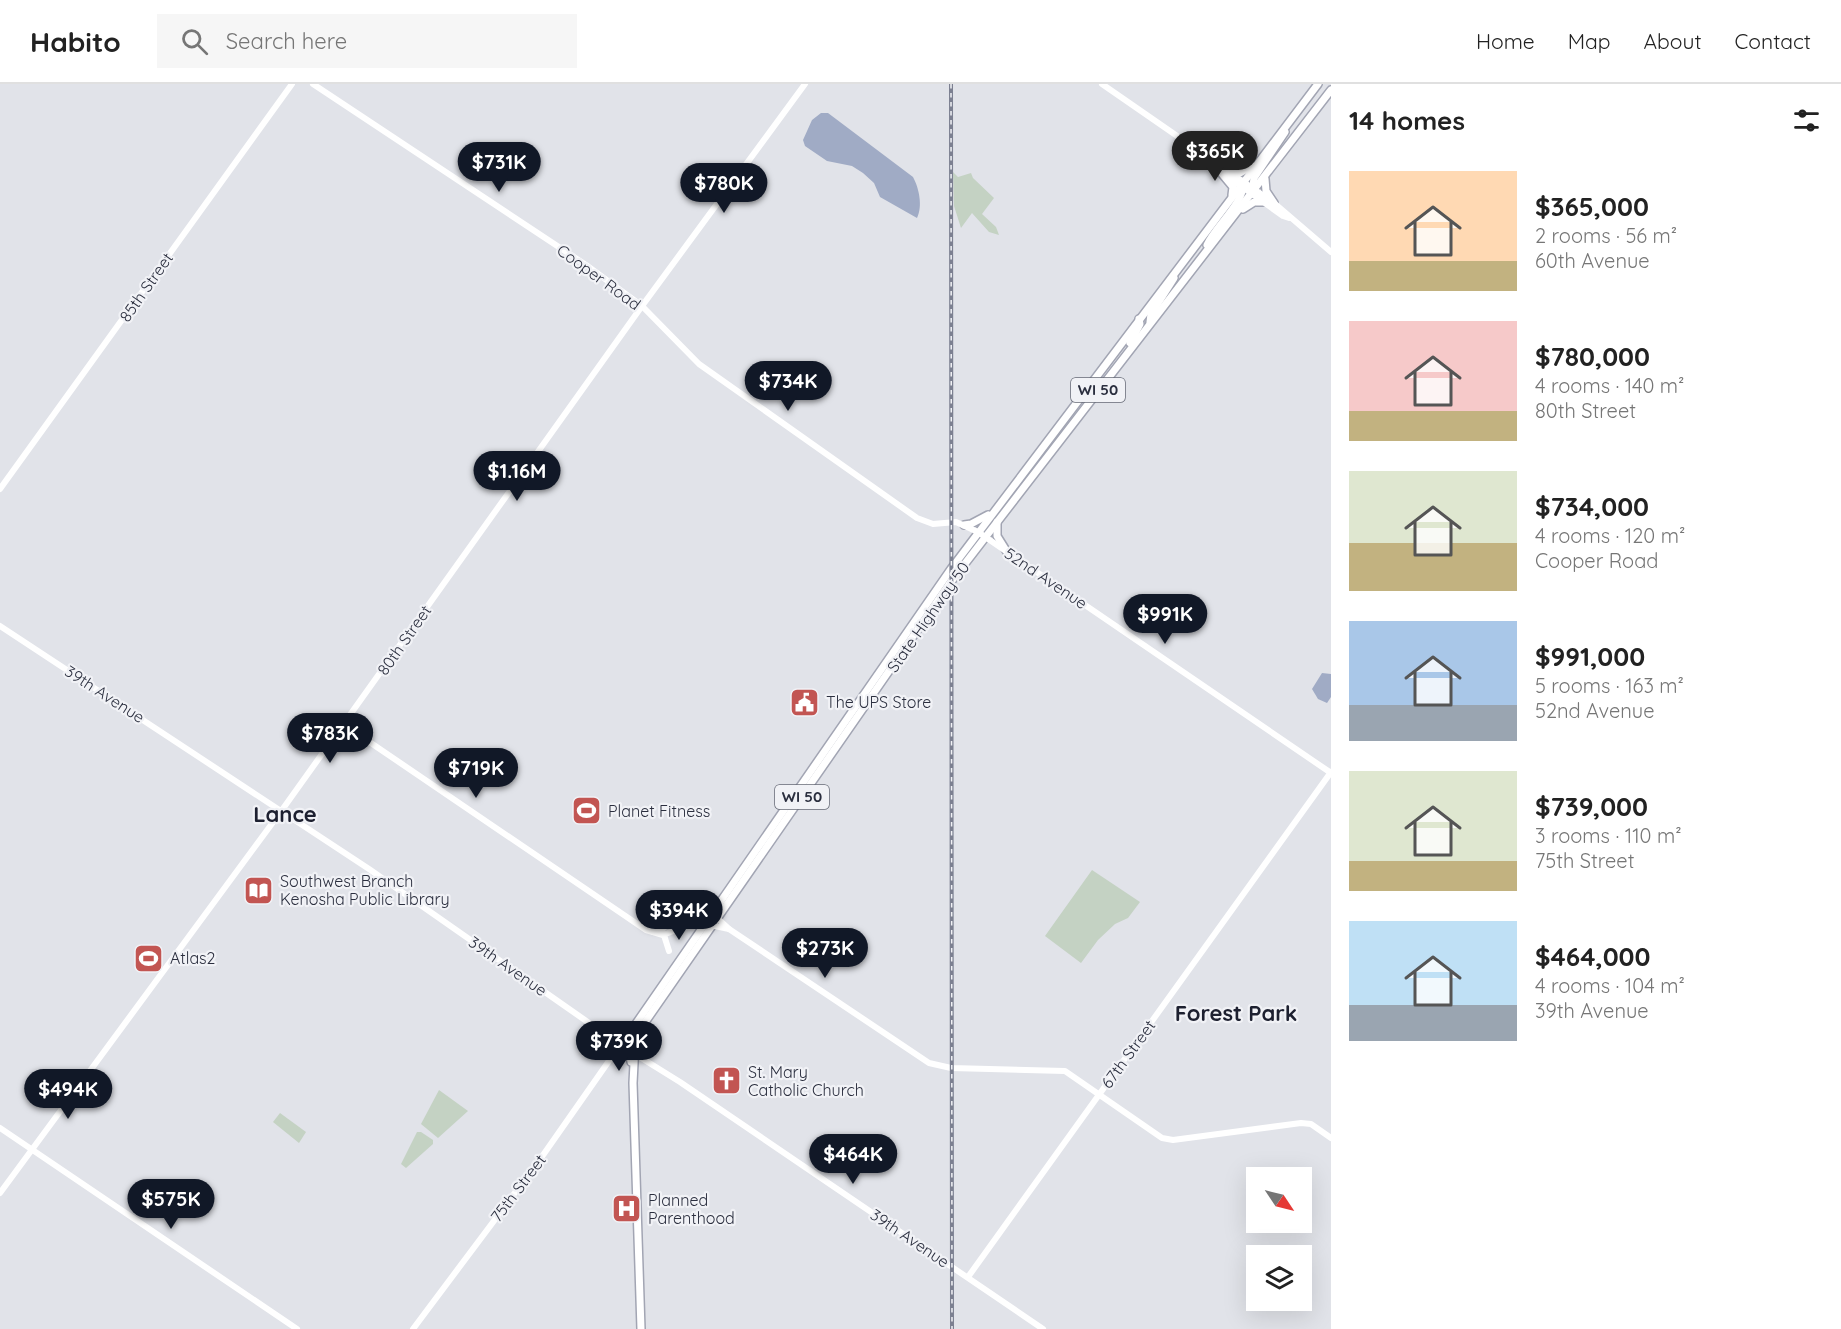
<!DOCTYPE html>
<meta charset="utf-8">
<style>
:root{--surface:#fff;--page:#f6f6f6;--text:#222;--muted:#767676;--line:#e0e0e0;--accent:#111827}
body{margin:0;font-family:Quicksand,sans-serif;background:var(--page);color:var(--text);height:100vh;display:flex;flex-direction:column;font-size:22px;white-space:nowrap}
*{box-sizing:border-box;margin:0}
p{font-size:20px;color:var(--muted)}
.icon{flex:none;width:33px;height:33px;fill:none;stroke:currentColor;stroke-width:2;stroke-linecap:round;stroke-linejoin:round}
.map{position:relative;flex:1;overflow:hidden}
.side{display:flex;flex-direction:column;background:var(--surface);width:510px}
.side>*{flex:none}
.needle{width:39px;rotate:125deg}
.fabs{position:absolute;left:1246px;top:1083px;display:grid;gap:12px}
.fabs a{display:grid;place-items:center;width:66px;height:66px;border-radius:0px;background:var(--surface);box-shadow:0 6px 24px #0002;font-size:30px}
.price{position:absolute;translate:-50% -51px;padding:0 14px;border-radius:21px;background:var(--accent);color:#fff;font-size:20px;line-height:39px;filter:drop-shadow(0 2px 3px #0008)}
.price::after{content:'';position:absolute;left:50%;top:36px;width:18px;height:14px;margin-left:-9px;background:inherit;clip-path:polygon(0 0,100% 0,50% 100%)}
.price.on{background:#222;color:#fff}
ul{padding:0;list-style:none}
li{display:flex;align-items:center;gap:18px;height:150px;padding:0 18px}
li span{display:grid;place-items:center;flex:none;width:168px;height:120px;border-radius:0px;color:#555}
li>.icon{margin-inline-start:auto}
span .icon{width:72px;height:72px;fill:#fffc;stroke-width:1}
li b{font-size:26px}
h2{display:flex;justify-content:space-between;align-items:center;height:72px;padding:0 18px;font-size:26px}
header{display:flex;align-items:center;gap:36px;box-sizing:border-box;height:84px;padding:0 30px;background:var(--surface);border-bottom:2px solid var(--line)}
header strong{font-size:28px}
nav{display:flex;gap:33px;margin-inline-start:auto;font-size:21px}
.search{width:420px;height:54px;background:var(--page);display:flex;align-items:center;gap:15px;box-sizing:border-box;padding:0 21px;border-radius:0px;color:var(--muted);font-size:22px}
main{display:flex;flex:1;min-height:0}
.map>svg:first-child{display:block}
.green{fill:#c4d2c3}
.water{fill:#a0abc5}
.lines{fill:none;stroke-linecap:round;stroke-linejoin:round}
.primary-casing{stroke:#a2a5b3;stroke-width:10}
.secondary{stroke:#fff;stroke-width:6}
.primary{stroke:#fff;stroke-width:7}
.rail-casing{stroke:#7c8091;stroke-width:4}
.rail{stroke:#f1f2f6;stroke-width:1.5;stroke-dasharray:4.5;stroke-linecap:butt}
.labels{text-anchor:middle;stroke-width:4.5;stroke-linejoin:round;paint-order:stroke}
.shield{fill:#f1f2f6;stroke:#666a76;stroke-width:1.5}
.shield-label{font-size:15px;font-weight:bold;fill:#2b2f3f}
.street-label{font-size:16px;fill:#2b2f3f;stroke:#f1f2f6}
.poi-label{font-size:16px;fill:#2b2f3f;stroke:#f1f2f6;text-anchor:start}
.district-label{font-size:22px;font-weight:bold;fill:#1d2030;stroke:#f1f2f6}
</style>
<header>
<strong>Habito</strong>
<div class="search"><svg class="icon" aria-label="search" viewBox="0 0 24 24"><circle cx="10" cy="10" r="6"/><path d="M15 15l6 6"/></svg>Search here</div>
<nav><a>Home</a><a>Map</a><a>About</a><a>Contact</a></nav>
</header>
<main>
<div class="map">
<svg width="1331" height="1245" viewBox="0 0 1331 1245">
<rect width="100%" height="100%" fill="#e1e3e9"/>
<!-- green -->
<g class="green">
<polygon points="953,88 958,93 971,89 973,94 994,114 982,130 996,143 999,151 989,148 972,129 961,144 954,122"/>
<polygon points="1092,786 1140,818 1128,834 1115,840 1098,856 1081,879 1045,852"/>
<polygon points="439,1006 468,1027 438,1054 421,1040"/>
<polygon points="280,1029 306,1048 299,1059 273,1038"/>
<polygon points="417,1048 421,1048 433,1056 433,1060 406,1084 401,1080"/>
</g>
<!-- water -->
<g class="water">
<path d="M821 29H828L913 93C919 104 923 122 917 134L880 113 874 99 863 89 852 82 827 77 805 62 803 56 812 36Z"/>
<polygon points="1322,589 1331,590 1331,613 1327,619 1318,615 1312,605"/>
</g>
<g class="lines">
<defs>
<g id="primary">
<polyline points="1218,85 1233,103 1232,111"/>
<polyline points="1229,87 1240,89 1252,82"/>
<polyline points="1265,95 1266,107 1274,119"/>
<polyline points="1252,110 1254,94 1285,48"/>
<polyline points="1243,125 1254,118 1263,118"/>
<path d="M1207 161C1216 141 1244 120 1244 97"/>
<polyline points="1150,238 1151,230 1174,194"/>
<polyline points="1130,259 1140,240 1139,235"/>
<polyline points="997,438 997,452 1007,468"/>
<polyline points="964,441 971,440 988,431"/>
<polyline points="631,978 629,966 633,944 951,485 1318,0"/>
<polyline points="641,1245 633,999 635,960 641,944 950,499 1331,6"/>
</g>
</defs>
<!-- primary casing -->
<use href="#primary" class="primary-casing"/>
<!-- secondary -->
<g class="secondary">
<polyline points="313,0 586,181 642,222 699,280 917,434 933,440 956,438 978,448 1331,689"/>
<polyline points="1102,0 1274,119 1331,168"/>
<polyline points="1210,76 1213,82 1283,132 1289,134"/>
<polyline points="0,405 292,0"/>
<polyline points="0,542 369,785 622,962 680,998 1043,1245"/>
<polyline points="343,640 646,846 663,851 696,838 729,845"/>
<polyline points="653,848 686,834 717,834 729,845 929,979 951,984 1065,987 1162,1054 1173,1056 1301,1039 1311,1040 1331,1054"/>
<polyline points="663,848 669,867"/>
<polyline points="0,1044 297,1245"/>
<polyline points="0,1109 282,726 642,222 805,0"/>
<polyline points="968,1193 1331,688"/>
<polyline points="413,1245 541,1074 632,944"/>
</g>
<!-- primary -->
<use href="#primary" class="primary"/>
<defs>
<polyline id="rail" points="951,0 952,1245"/>
</defs>
<!-- rail casing -->
<use href="#rail" class="rail-casing"/>
<!-- rail -->
<use href="#rail" class="rail"/>
</g>
<!-- icons -->
<defs>
<symbol id="civic-square" viewBox="-11 -11 22 22"><rect x="-9" y="-9" width="18" height="18" rx="4" fill="#c25552" stroke="#f1f2f6"/><path d="M-.6-6.5H3V-4.5H.6V-3L4-1V1h2V6H-6V1h2V-1L-.6-3ZM-1.2 2.5V6h2.4V2.5Z" fill="#fff"/></symbol>
<symbol id="stadium-square" viewBox="-11 -11 22 22"><rect x="-9" y="-9" width="18" height="18" rx="4" fill="#c25552" stroke="#f1f2f6"/><path d="M0-5a6.5 5 0 1 0 0 10a6.5 5 0 1 0 0-10ZM-3.5-1.8h7v3.6h-7Z" fill="#fff"/></symbol>
<symbol id="library-square" viewBox="-11 -11 22 22"><rect x="-9" y="-9" width="18" height="18" rx="4" fill="#c25552" stroke="#f1f2f6"/><path d="M-6-4Q-3-5.5-.7-3.5V5Q-3 3-6 4ZM6-4Q3-5.5 .7-3.5V5Q3 3 6 4Z" fill="#fff"/></symbol>
<symbol id="church-square" viewBox="-11 -11 22 22"><rect x="-9" y="-9" width="18" height="18" rx="4" fill="#c25552" stroke="#f1f2f6"/><path d="M-1.2-6h2.4v3.5h3.3v2.4h-3.3V6h-2.4V-.1h-3.3v-2.4h3.3Z" fill="#fff"/></symbol>
<symbol id="hospital-square" viewBox="-11 -11 22 22"><rect x="-9" y="-9" width="18" height="18" rx="4" fill="#c25552" stroke="#f1f2f6"/><path d="M-5-5h3v3.5h4V-5h3V5h-3V1.5h-4V5h-3Z" fill="#fff"/></symbol>
</defs>
<g fill-rule="evenodd">
<use href="#civic-square" x="788" y="602" width="33" height="33"/>
<use href="#stadium-square" x="570" y="710" width="33" height="33"/>
<use href="#library-square" x="242" y="790" width="33" height="33"/>
<use href="#stadium-square" x="132" y="858" width="33" height="33"/>
<use href="#church-square" x="710" y="980" width="33" height="33"/>
<use href="#hospital-square" x="610" y="1108" width="33" height="33"/>
</g>
<g class="labels">
<!-- shield labels -->
<g class="shield">
<rect x="1071" y="294" width="54" height="24" rx="4.5"/>
<rect x="775" y="701" width="54" height="24" rx="4.5"/>
</g>
<g class="shield-label">
<text x="1098" y="311">WI 50</text>
<text x="802" y="718">WI 50</text>
</g>
<!-- street labels -->
<g class="street-label">
<text transform="translate(599 193) rotate(36)" y="6">Cooper Road</text>
<text transform="translate(146 203) rotate(-55)" y="6">85th Street</text>
<text transform="translate(1046 494) rotate(34)" y="6">52nd Avenue</text>
<text transform="translate(928 533) rotate(-55)" y="6">State Highway 50</text>
<text transform="translate(404 556) rotate(-55)" y="6">80th Street</text>
<text transform="translate(105 610) rotate(33)" y="6">39th Avenue</text>
<text transform="translate(508 882) rotate(35)" y="6">39th Avenue</text>
<text transform="translate(1128 970) rotate(-54)" y="6">67th Street</text>
<text transform="translate(518 1104) rotate(-53)" y="6">75th Street</text>
<text transform="translate(910 1154) rotate(34)" y="6">39th Avenue</text>
</g>
<!-- poi labels -->
<g class="poi-label">
<text x="826" y="624">The UPS Store</text>
<text x="608" y="733">Planet Fitness</text>
<text x="280" y="803">Southwest Branch<tspan x="280" dy="18">Kenosha Public Library</tspan></text>
<text x="170" y="880">Atlas2</text>
<text x="748" y="994">St. Mary<tspan x="748" dy="18">Catholic Church</tspan></text>
<text x="648" y="1122">Planned<tspan x="648" dy="18">Parenthood</tspan></text>
</g>
<!-- district labels -->
<g class="district-label">
<text x="285" y="738">Lance</text>
<text x="1236" y="937">Forest Park</text>
</g>
</g>
</svg>
<div class="fabs">
<a><svg class="needle" viewBox="-14 -14 28 28"><path d="M0-13l5 13h-10z" fill="#e53935"/><path d="M0 13l5-13h-10z" fill="#767676"/></svg></a>
<a><svg class="icon" aria-label="layers" viewBox="0 0 24 24"><path d="M12 4l9 5-9 5-9-5zM3 14l9 5 9-5"/></svg></a>
</div>
<b class="price on" style="left:1215px;top:98px">$365K</b>
<b class="price" style="left:499px;top:109px">$731K</b>
<b class="price" style="left:724px;top:130px">$780K</b>
<b class="price" style="left:788px;top:328px">$734K</b>
<b class="price" style="left:517px;top:418px">$1.16M</b>
<b class="price" style="left:1165px;top:561px">$991K</b>
<b class="price" style="left:330px;top:680px">$783K</b>
<b class="price" style="left:476px;top:715px">$719K</b>
<b class="price" style="left:679px;top:857px">$394K</b>
<b class="price" style="left:825px;top:895px">$273K</b>
<b class="price" style="left:619px;top:988px">$739K</b>
<b class="price" style="left:68px;top:1036px">$494K</b>
<b class="price" style="left:853px;top:1101px">$464K</b>
<b class="price" style="left:171px;top:1146px">$575K</b>
</div>
<section class="side">
<h2>14 homes<svg class="icon" aria-label="filters" viewBox="0 0 24 24"><path d="M4 7h16M4 17h16"/><circle cx="9" cy="7" r="2"/><circle cx="15" cy="17" r="2"/></svg></h2>
<ul>
<li><span style="background:linear-gradient(#ffd9b3 75%,#c2b280 0)"><svg class="icon" aria-label="home" viewBox="0 0 24 24"><path d="M3 11l9-7 9 7M6 9v11h12V9"/></svg></span><div><b>$365,000</b><p>2 rooms · 56 m²</p><p>60th Avenue</p></div></li>
<li><span style="background:linear-gradient(#f6c9c9 75%,#c2b280 0)"><svg class="icon" aria-label="home" viewBox="0 0 24 24"><path d="M3 11l9-7 9 7M6 9v11h12V9"/></svg></span><div><b>$780,000</b><p>4 rooms · 140 m²</p><p>80th Street</p></div></li>
<li><span style="background:linear-gradient(#dfe7d0 60%,#c2b280 0)"><svg class="icon" aria-label="home" viewBox="0 0 24 24"><path d="M3 11l9-7 9 7M6 9v11h12V9"/></svg></span><div><b>$734,000</b><p>4 rooms · 120 m²</p><p>Cooper Road</p></div></li>
<li><span style="background:linear-gradient(#a9c7e8 70%,#9aa5b1 0)"><svg class="icon" aria-label="home" viewBox="0 0 24 24"><path d="M3 11l9-7 9 7M6 9v11h12V9"/></svg></span><div><b>$991,000</b><p>5 rooms · 163 m²</p><p>52nd Avenue</p></div></li>
<li><span style="background:linear-gradient(#dfe7d0 75%,#c2b280 0)"><svg class="icon" aria-label="home" viewBox="0 0 24 24"><path d="M3 11l9-7 9 7M6 9v11h12V9"/></svg></span><div><b>$739,000</b><p>3 rooms · 110 m²</p><p>75th Street</p></div></li>
<li><span style="background:linear-gradient(#bfe0f5 70%,#9aa5b1 0)"><svg class="icon" aria-label="home" viewBox="0 0 24 24"><path d="M3 11l9-7 9 7M6 9v11h12V9"/></svg></span><div><b>$464,000</b><p>4 rooms · 104 m²</p><p>39th Avenue</p></div></li>
</ul>
</section>
</main>
